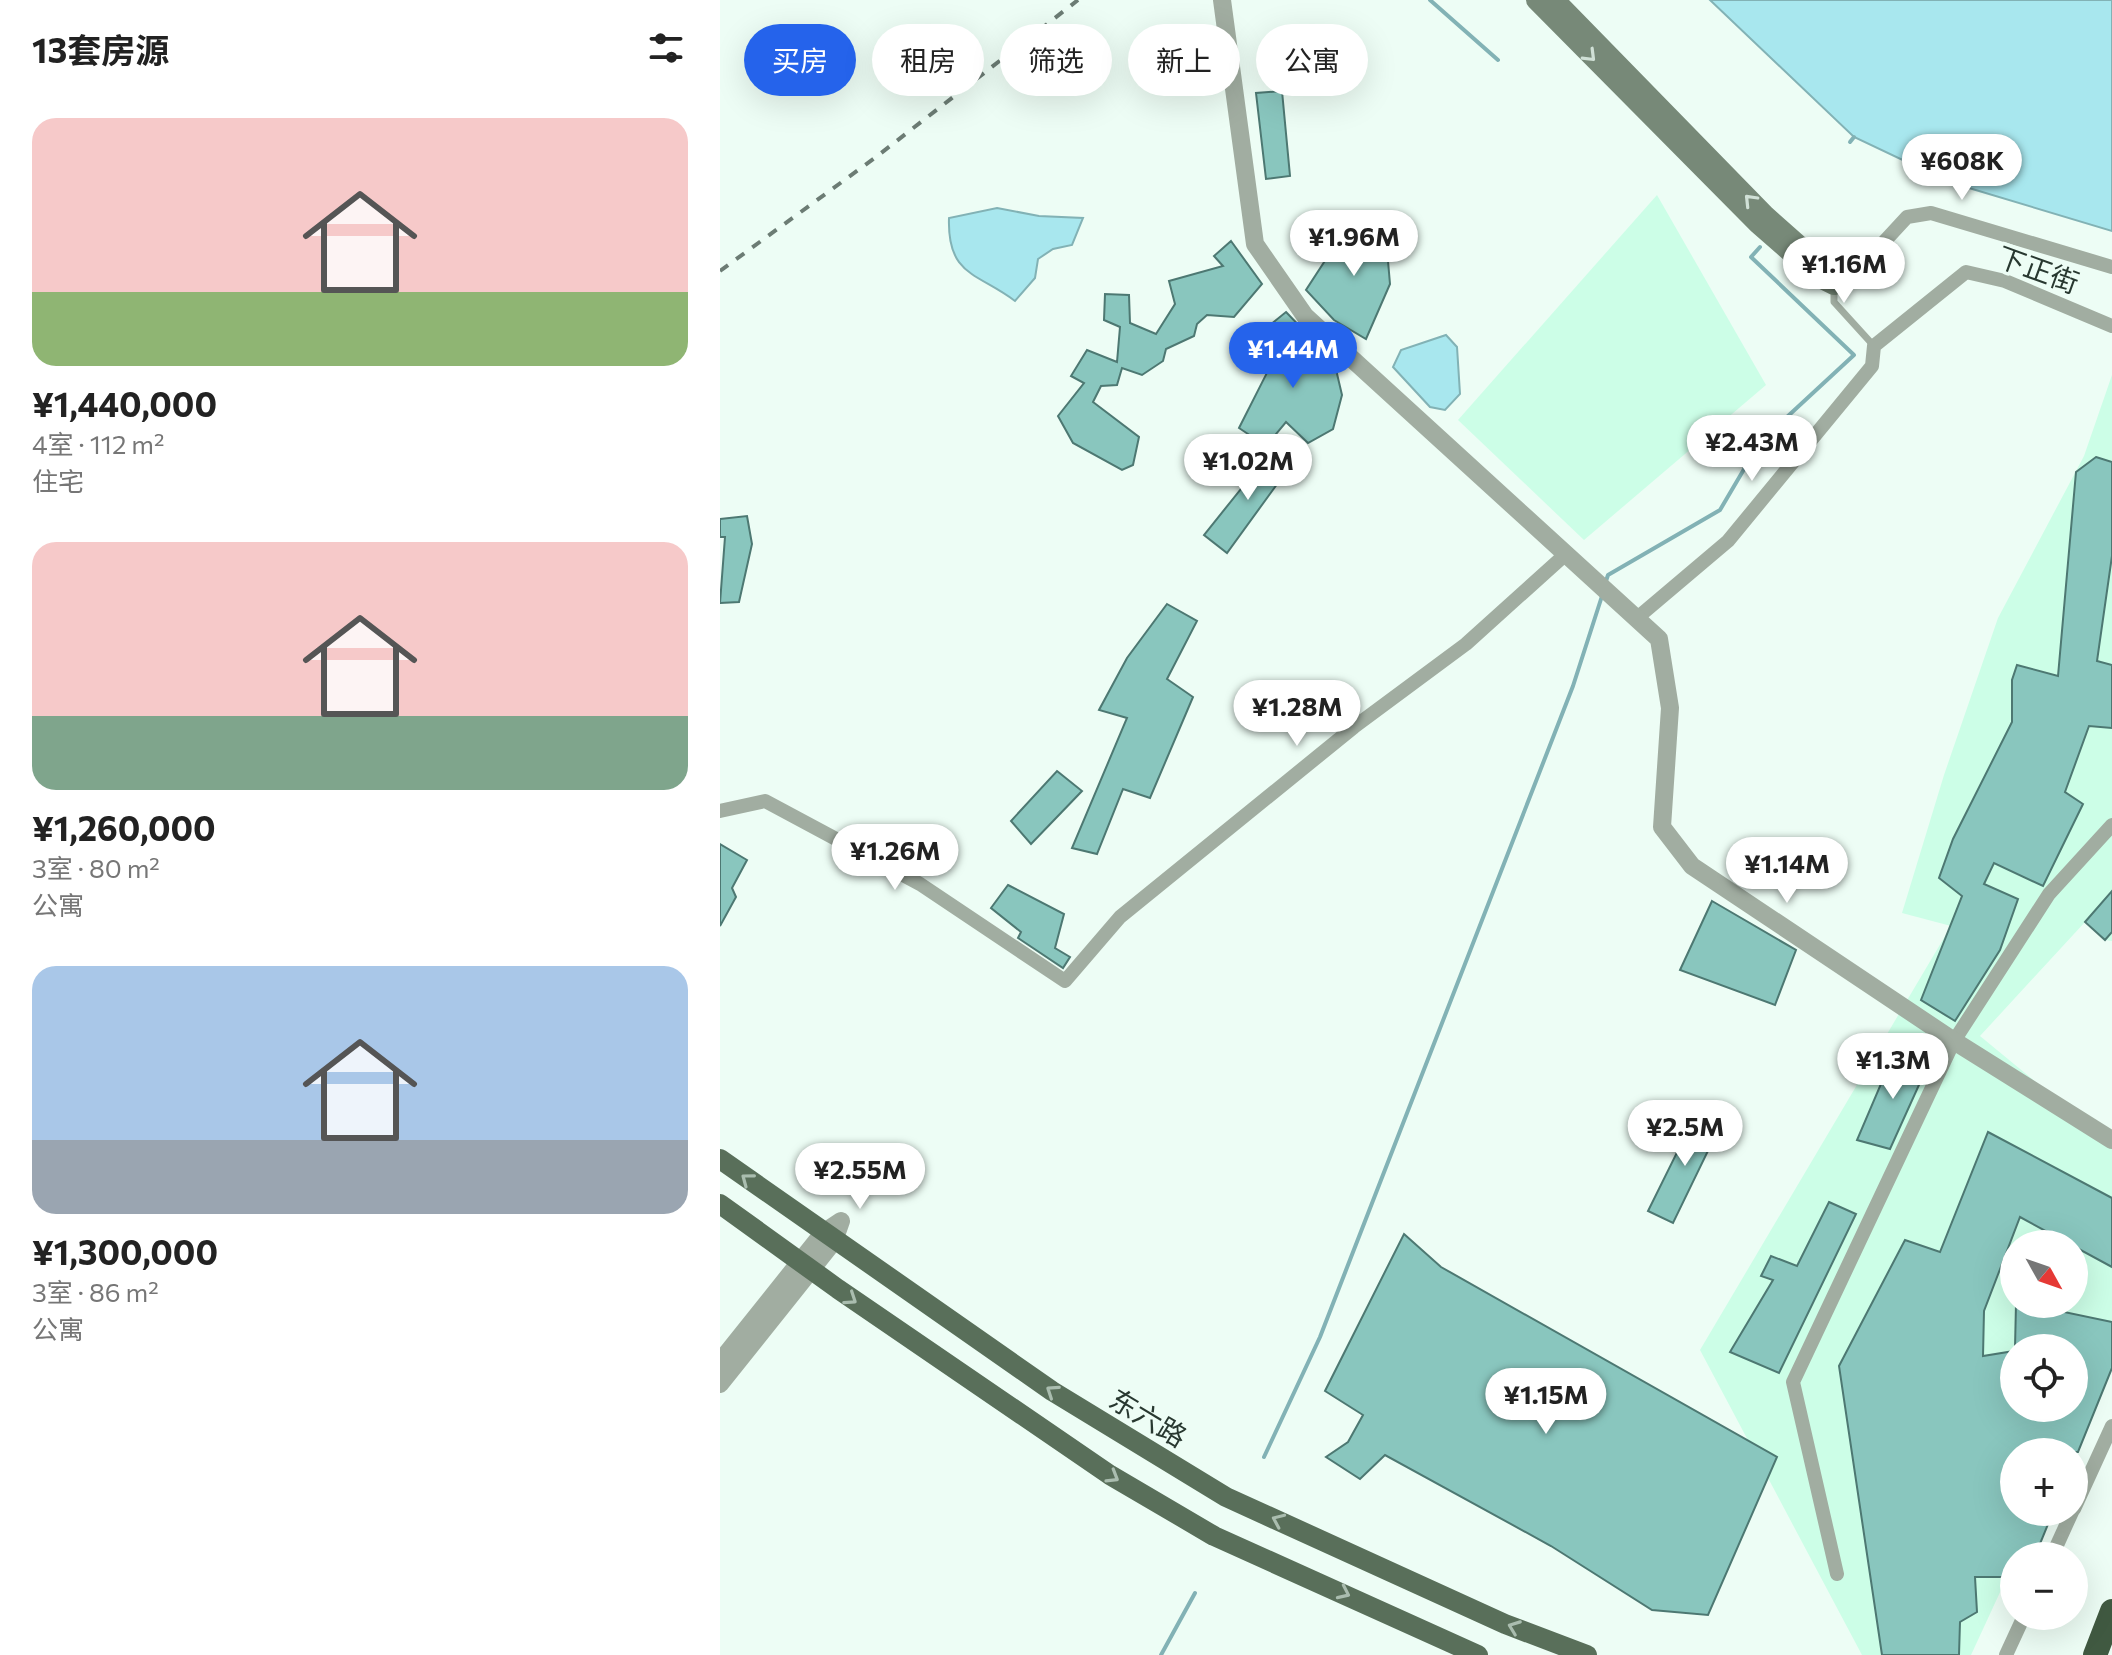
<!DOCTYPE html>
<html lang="zh">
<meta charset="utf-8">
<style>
:root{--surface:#fff;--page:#f2f2f2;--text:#222;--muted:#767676;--accent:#2563eb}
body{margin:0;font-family:Commissioner,"Noto Sans SC",sans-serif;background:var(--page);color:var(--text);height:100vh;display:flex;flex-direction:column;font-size:30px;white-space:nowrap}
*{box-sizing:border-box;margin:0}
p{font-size:26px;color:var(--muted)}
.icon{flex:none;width:44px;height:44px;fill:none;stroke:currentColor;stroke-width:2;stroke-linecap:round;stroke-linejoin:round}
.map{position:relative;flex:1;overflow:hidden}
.drawer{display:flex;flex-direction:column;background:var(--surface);width:720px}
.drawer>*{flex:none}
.banner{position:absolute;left:24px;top:24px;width:760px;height:72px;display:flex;gap:16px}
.needle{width:52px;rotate:130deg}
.buttons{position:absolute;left:1280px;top:1230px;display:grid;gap:16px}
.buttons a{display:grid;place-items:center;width:88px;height:88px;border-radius:50%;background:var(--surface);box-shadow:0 8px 32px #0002;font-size:40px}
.price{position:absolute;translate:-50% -68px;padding:0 18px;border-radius:28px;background:#fff;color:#222;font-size:26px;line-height:52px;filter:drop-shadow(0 2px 4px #0008)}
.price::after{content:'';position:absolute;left:50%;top:48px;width:24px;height:18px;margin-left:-12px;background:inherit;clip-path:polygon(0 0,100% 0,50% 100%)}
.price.selected{background:var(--accent);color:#fff}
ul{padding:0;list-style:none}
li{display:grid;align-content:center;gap:16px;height:424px;padding:0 32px}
li span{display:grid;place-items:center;height:248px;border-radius:24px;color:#555}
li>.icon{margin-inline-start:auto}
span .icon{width:144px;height:144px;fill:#fffc;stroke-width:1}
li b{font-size:34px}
h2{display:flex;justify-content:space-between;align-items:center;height:96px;padding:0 32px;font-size:34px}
.pill{padding:0 28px;border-radius:36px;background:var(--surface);box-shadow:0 8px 32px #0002;font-size:28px;line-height:72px}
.pill.selected{background:var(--accent);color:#fff}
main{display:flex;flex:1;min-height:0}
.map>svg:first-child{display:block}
.built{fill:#ccfee7;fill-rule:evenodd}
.water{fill:#a8e7ee;stroke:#82b2b5;stroke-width:2}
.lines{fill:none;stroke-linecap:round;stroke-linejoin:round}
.stream{stroke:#82b2b5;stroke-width:4}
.building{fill:#89c6be;stroke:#4d7872;stroke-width:2}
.service{stroke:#a1ada1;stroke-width:7}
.minor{stroke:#a1ada1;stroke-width:14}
.tertiary{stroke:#a1ada1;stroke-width:18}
.secondary{stroke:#778978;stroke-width:20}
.primary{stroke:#596f5a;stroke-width:20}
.motorway{stroke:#405941;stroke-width:24}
.rail{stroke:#6c7c74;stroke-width:4;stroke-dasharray:10 10;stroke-linecap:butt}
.oneway{stroke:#d0e0d6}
.oneway2{stroke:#aabdaf}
.labels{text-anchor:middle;stroke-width:7;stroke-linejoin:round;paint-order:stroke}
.street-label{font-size:28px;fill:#283830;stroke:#edfdf5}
</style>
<main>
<section class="drawer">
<h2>13套房源<svg class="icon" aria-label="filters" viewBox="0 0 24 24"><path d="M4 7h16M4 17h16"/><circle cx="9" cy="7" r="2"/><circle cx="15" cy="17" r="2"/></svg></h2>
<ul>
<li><span style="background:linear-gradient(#f6c9c9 70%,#8fb573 0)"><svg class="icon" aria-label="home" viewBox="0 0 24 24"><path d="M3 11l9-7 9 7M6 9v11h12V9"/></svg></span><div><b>¥1,440,000</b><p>4室 · 112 m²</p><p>住宅</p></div></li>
<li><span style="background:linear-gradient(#f6c9c9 70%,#7fa58c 0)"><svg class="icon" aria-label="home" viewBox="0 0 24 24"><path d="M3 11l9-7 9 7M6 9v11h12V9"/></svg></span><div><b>¥1,260,000</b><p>3室 · 80 m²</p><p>公寓</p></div></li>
<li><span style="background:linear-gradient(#a9c7e8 70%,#9aa5b1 0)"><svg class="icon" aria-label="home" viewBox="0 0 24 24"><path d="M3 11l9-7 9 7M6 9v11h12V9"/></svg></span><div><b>¥1,300,000</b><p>3室 · 86 m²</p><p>公寓</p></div></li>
</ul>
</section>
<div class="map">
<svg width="1392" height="1655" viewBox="0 0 1392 1655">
<rect width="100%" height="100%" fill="#edfdf5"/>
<!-- built -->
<g class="built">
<polygon points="937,195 1046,385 864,540 738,420"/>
<path d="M1392 375V941L1385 940 1365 922 1260 1036 1392 1145V1351L1345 1452H1294V1562L1251 1655H1142L980 1350 1231 926 1182 913 1224 775 1278 618 1364 456ZM1294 1244H1354V1304H1294ZM1294 1348H1354V1408H1294Z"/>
</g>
<!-- water -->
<g class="water">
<polygon points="990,0 1392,0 1392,231 1229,182 1134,137"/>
<path d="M277 208 319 216 363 218 352 245 333 249 318 259 315 278 295 301C258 273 227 276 229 218Z"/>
<polygon points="726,335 737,347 740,394 725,410 710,407 673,367 681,350"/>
</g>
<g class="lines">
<!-- stream -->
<g class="stream">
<polyline points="710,0 778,60"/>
<polyline points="1130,142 1134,137"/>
<polyline points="885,584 888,575 1000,510 1040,442 1134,355 1031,257 1040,247"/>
<polyline points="544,1457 600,1337 853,686 882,596"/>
<polyline points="441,1655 475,1593"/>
</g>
</g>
<!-- building -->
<g class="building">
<polygon points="562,91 570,176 546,179 536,93"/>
<polygon points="636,213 652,224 668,261 670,284 646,339 614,320 586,290"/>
<polygon points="511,241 542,284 514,317 487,315 477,324 474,336 446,349 443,361 422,375 402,368 397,385 381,386 373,402 419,437 413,465 402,470 353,443 338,416 364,383 351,376 367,350 397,362 400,327 384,320 385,294 409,295 410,323 436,334 455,304 449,281 503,266 494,256"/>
<polygon points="566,312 593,340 573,371 614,361 622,395 613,429 588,443 566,422 546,446 519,428 556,355 545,329"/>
<polygon points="553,449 571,465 507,553 484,535"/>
<polygon points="1376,457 1392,462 1392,556 1377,661 1392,665 1392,728 1369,726 1345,792 1363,804 1323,886 1274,863 1264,884 1298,899 1280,950 1235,1021 1201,1000 1242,896 1219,878 1233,839 1292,722 1292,680 1297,665 1338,676 1356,472"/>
<polygon points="27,516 32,544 19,602 0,603 5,537 0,537 0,519"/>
<polygon points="447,604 477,621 447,679 473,697 430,798 403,789 377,854 352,848 407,718 379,710 407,658"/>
<polygon points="337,771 362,791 311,844 291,821"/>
<polygon points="0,844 27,860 12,888 16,897 0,926"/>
<polygon points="288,885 344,914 335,948 350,957 343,968 298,938 301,932 271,908"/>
<polygon points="1392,891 1392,932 1385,940 1365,922"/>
<polygon points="992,901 1076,950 1055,1005 960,970"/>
<polygon points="1175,1051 1208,1065 1170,1149 1137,1140"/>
<polygon points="977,1112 1001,1124 953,1223 928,1211"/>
<polygon points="1268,1132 1392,1198 1392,1267 1300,1217 1264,1311 1263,1356 1294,1351 1294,1408 1354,1408 1354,1348 1295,1348 1296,1304 1306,1304 1392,1322 1392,1368 1358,1452 1294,1452 1294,1512 1333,1512 1315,1556 1294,1556 1294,1577 1255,1577 1257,1612 1240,1622 1239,1655 1162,1655 1119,1366 1185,1240 1220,1252"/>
<polygon points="1109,1202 1136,1214 1059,1373 1010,1352 1053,1280 1041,1276 1051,1256 1077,1266"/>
<polygon points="684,1234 721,1267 1057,1457 988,1615 932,1610 831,1546 665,1455 640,1479 606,1457 628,1442 643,1415 605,1391"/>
</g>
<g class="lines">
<!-- service -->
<polyline class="service" points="1114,288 1114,302 1154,346"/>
<!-- minor -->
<g class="minor">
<polyline points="1114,285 1127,282 1187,217 1211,213 1392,267"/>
<polyline points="917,618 1008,541 1152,366 1154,346 1246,272 1285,281 1392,326"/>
<polyline points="0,811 45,801 200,884 345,981 400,917 634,727 746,644 847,553"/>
<polyline points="1354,1509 1392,1426"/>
<polyline points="1332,1556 1352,1512"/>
<polyline points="1117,1574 1073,1382 1234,1041 1329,894 1392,825"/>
<polyline points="1286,1655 1304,1616"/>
</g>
<!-- tertiary -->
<g class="tertiary">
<polyline points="502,0 535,244 585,316 939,639 950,708 942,827 972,866 1234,1041 1392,1140"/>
<polyline points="0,1362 103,1233 121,1221 114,1241 0,1384"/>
</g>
<!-- secondary -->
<polyline class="secondary" points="816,0 1038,224 1100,278 1114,285 1107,270 1045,215 835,0"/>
<!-- primary -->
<g class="primary">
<polyline points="0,1159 332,1391 506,1497 785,1624 867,1655"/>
<polyline points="0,1204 118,1289 390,1475 494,1536 758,1655"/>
</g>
<!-- motorway -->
<polyline class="motorway" points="1375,1655 1392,1611"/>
<!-- rail -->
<polyline class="rail" points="0,271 156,157 358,0"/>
</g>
<!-- one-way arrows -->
<defs><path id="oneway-chevron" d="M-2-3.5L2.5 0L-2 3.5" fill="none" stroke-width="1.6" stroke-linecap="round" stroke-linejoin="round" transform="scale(2)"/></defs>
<g class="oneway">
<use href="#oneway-chevron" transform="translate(870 56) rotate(45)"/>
<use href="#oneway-chevron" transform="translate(1030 200) rotate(-134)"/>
</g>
<g class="oneway2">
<use href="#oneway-chevron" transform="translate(27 1179) rotate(-143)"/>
<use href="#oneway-chevron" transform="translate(131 1299) rotate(34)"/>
<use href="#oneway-chevron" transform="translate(332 1391) rotate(-146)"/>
<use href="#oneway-chevron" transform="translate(393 1477) rotate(31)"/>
<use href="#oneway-chevron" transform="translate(558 1520) rotate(-156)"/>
<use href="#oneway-chevron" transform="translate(624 1593) rotate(25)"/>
<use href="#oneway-chevron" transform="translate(794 1627) rotate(-159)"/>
</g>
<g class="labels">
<!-- street labels -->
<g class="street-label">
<text transform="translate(1318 270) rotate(20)" y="10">下正街</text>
<text transform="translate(428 1418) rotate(31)" y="10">东六路</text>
</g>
</g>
</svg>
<div class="buttons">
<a><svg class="needle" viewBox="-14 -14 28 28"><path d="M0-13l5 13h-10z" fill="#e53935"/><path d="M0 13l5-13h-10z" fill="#767676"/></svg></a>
<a><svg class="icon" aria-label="locate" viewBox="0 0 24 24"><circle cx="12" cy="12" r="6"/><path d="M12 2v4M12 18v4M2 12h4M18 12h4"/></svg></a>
<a>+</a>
<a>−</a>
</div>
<b class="price" style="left:1242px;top:202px">¥608K</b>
<b class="price" style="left:634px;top:278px">¥1.96M</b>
<b class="price" style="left:1124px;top:305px">¥1.16M</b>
<b class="price selected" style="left:573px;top:390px">¥1.44M</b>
<b class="price" style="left:1032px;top:483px">¥2.43M</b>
<b class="price" style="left:528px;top:502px">¥1.02M</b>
<b class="price" style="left:577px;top:748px">¥1.28M</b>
<b class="price" style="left:175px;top:892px">¥1.26M</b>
<b class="price" style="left:1067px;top:905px">¥1.14M</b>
<b class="price" style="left:1173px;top:1101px">¥1.3M</b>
<b class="price" style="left:965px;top:1168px">¥2.5M</b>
<b class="price" style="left:140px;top:1211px">¥2.55M</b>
<b class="price" style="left:826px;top:1436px">¥1.15M</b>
<div class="banner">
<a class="pill selected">买房</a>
<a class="pill">租房</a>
<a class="pill">筛选</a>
<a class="pill">新上</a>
<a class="pill">公寓</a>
</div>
</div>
</main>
